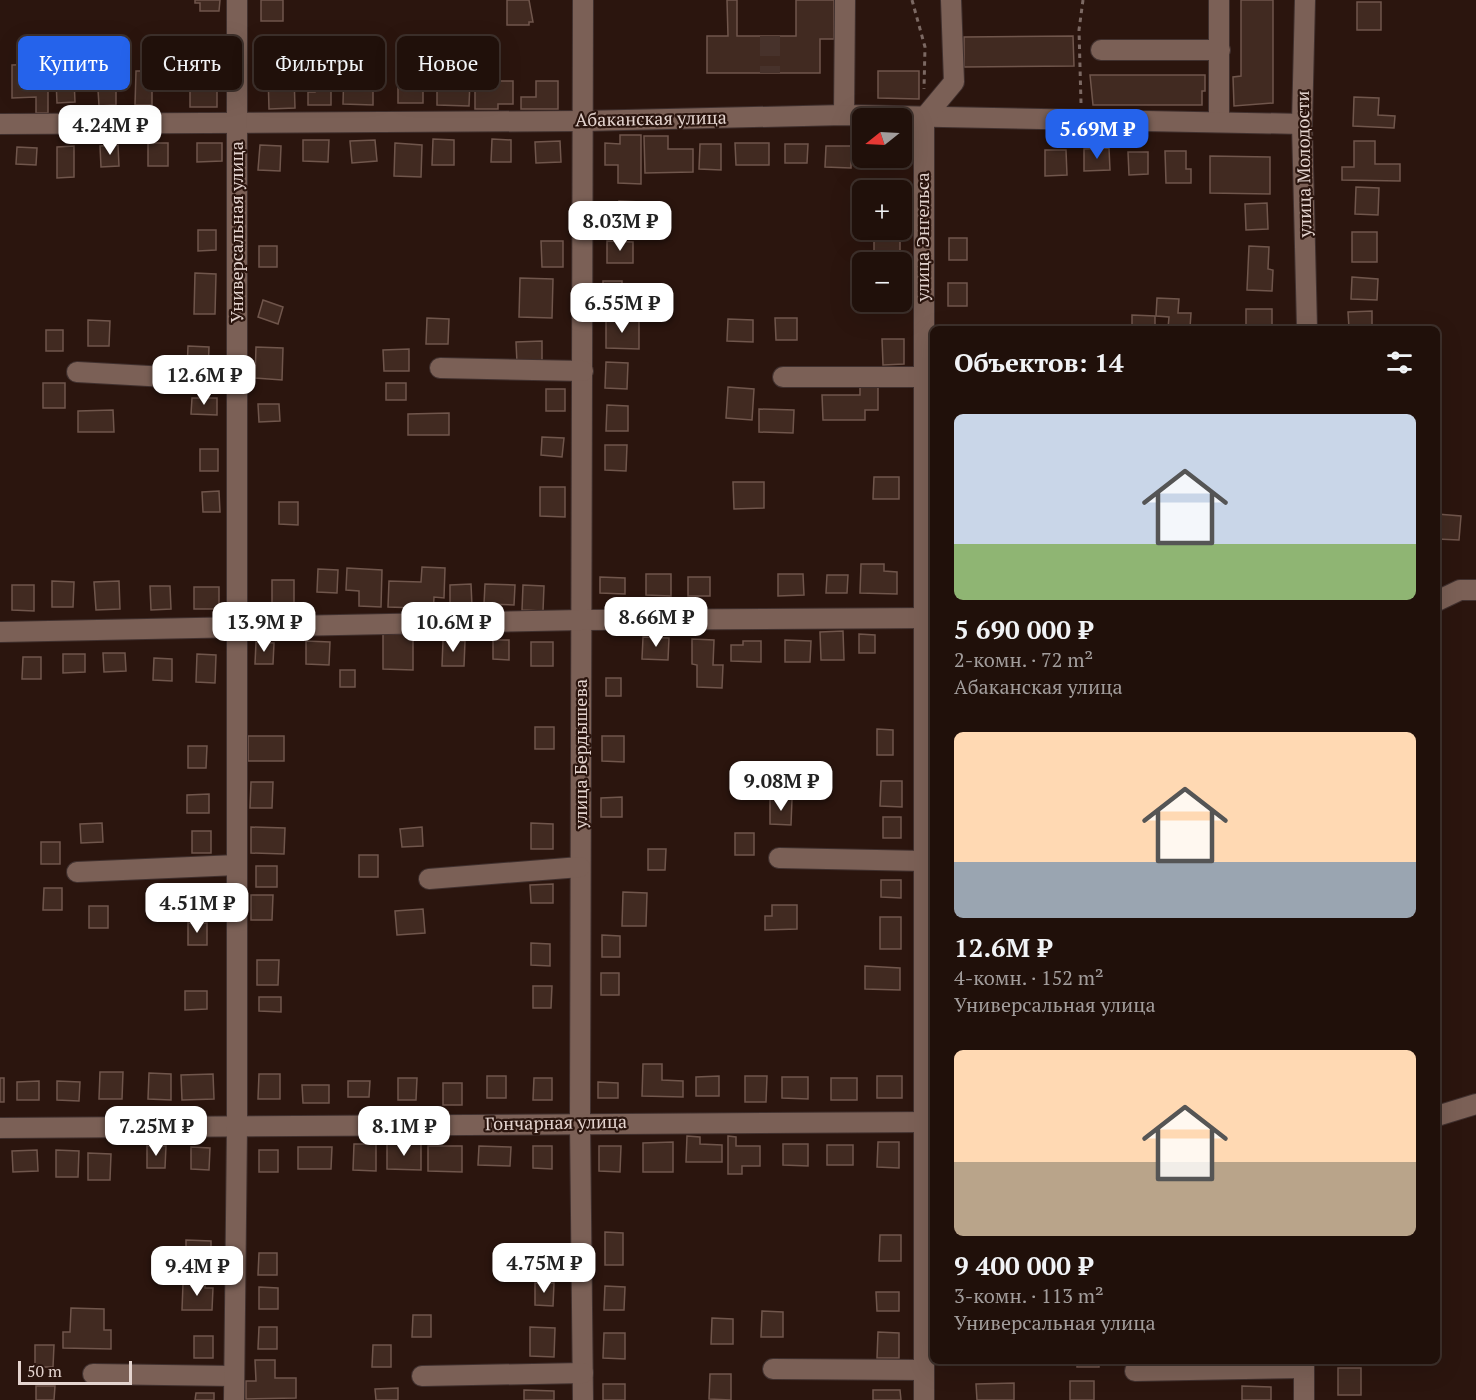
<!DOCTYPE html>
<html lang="ru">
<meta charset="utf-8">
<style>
:root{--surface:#20100a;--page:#281913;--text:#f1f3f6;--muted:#a29d9c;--line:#3d302b;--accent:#2563eb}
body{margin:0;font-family:"PT Serif",serif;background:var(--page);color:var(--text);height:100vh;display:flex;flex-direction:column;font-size:22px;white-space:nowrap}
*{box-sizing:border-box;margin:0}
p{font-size:20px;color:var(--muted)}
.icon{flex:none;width:33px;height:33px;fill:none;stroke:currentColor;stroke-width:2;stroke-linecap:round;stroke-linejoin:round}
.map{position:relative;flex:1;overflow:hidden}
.sheet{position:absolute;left:930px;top:326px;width:510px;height:1038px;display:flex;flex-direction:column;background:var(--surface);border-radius:9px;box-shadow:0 6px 24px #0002,0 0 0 2px var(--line)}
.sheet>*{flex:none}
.top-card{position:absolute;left:18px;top:36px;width:570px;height:54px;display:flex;gap:12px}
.needle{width:39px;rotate:252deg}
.controls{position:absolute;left:852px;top:108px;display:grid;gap:12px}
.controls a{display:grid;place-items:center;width:60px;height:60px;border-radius:9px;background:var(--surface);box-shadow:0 6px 24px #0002,0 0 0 2px var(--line);font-size:30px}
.scale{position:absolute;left:18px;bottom:15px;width:114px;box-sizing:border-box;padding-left:6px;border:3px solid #e4d4cf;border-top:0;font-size:16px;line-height:21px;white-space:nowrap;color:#e4d4cf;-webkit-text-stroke:4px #2b150e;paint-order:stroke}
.price{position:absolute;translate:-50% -51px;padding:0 14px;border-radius:12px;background:#fff;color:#222;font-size:20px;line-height:39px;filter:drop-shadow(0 2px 3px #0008)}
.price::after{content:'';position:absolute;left:50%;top:36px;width:18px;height:14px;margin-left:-9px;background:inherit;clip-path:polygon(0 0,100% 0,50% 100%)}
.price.on{background:var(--accent);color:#fff}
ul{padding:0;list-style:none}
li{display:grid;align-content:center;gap:12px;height:318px;padding:0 24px}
li span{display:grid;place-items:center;height:186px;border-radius:9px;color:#555}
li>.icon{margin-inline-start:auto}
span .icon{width:108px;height:108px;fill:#fffc;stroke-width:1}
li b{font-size:26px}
h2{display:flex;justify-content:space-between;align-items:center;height:72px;padding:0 24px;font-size:26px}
.pill{padding:0 21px;border-radius:9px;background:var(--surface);box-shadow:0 6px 24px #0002,0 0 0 2px var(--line);font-size:21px;line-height:54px}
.pill.on{background:var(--accent);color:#fff}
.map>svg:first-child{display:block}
.building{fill:#412a21;stroke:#70564c;stroke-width:1.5}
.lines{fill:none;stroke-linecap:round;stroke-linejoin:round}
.minor-tunnel{stroke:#47322b;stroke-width:20;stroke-dasharray:20 10;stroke-linecap:butt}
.minor-casing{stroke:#40302e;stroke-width:22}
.path{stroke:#7c6963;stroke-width:3;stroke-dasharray:4.5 4.5;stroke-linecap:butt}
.minor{stroke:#7b6056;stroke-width:20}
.labels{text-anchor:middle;stroke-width:4.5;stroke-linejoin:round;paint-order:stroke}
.street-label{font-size:18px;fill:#e4d4cf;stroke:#2b150e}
</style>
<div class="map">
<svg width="1476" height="1400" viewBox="0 0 1476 1400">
<rect width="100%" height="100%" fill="#2b150e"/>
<!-- building -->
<g class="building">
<polygon points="195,0 220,0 219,11 200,11 200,3 195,3"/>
<rect x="261" y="0" width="22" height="21"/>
<polygon points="507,0 529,0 533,22 529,22 529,25 507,25"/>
<polygon points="727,0 737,0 737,36 796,36 796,0 834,0 834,39 820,39 820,73 707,73 707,36 728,36"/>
<polygon points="1241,0 1273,0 1273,103 1234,106 1233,77 1241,76"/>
<rect x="1357" y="2" width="24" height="28"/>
<polygon points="1073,36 1074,66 964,67 964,37"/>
<polygon points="430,56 443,57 442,80 470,80 469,106 437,105 437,88 430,87"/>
<polygon points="48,64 48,113 36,113 36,97 12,98 12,65"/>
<polygon points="344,66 356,67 356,80 373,81 373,105 343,104"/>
<polygon points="136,71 152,71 152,105 135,105"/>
<polygon points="878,71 919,71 919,99 878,98"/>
<polygon points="268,74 294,74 295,108 269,109"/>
<polygon points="1090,75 1205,75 1205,91 1202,91 1202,105 1093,105"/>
<polygon points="74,79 75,102 57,103 56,80"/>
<rect x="398" y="81" width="25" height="22"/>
<polygon points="475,81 513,81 513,104 498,104 498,109 475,109"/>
<polygon points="536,81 558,81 558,109 521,109 521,97 536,97"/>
<polygon points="315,83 331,83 331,105 308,105 308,92 315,92"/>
<polygon points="116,89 116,105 99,106 98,90"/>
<rect x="190" y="91" width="27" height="16"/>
<polygon points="1354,97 1379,98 1378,115 1395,116 1394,128 1353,126"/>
<polygon points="620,135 641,135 641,184 618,183 618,165 605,165 605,143 620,144"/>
<polygon points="644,136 668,136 668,149 693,149 693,172 645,173"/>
<polygon points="433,139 454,140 454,165 432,165"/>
<polygon points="492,139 511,140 511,162 491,162"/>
<polygon points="303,140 329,140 328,162 303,161"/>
<polygon points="375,140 377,161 352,163 350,141"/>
<polygon points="560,141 561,162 536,163 535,142"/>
<polygon points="1354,141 1375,141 1375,164 1400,164 1400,181 1342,180 1342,167 1354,167"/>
<rect x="148" y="143" width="20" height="23"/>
<polygon points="197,143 222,143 222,161 197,162"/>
<polygon points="395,143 422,145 421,177 394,176"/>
<polygon points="735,143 769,143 769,165 736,165"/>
<polygon points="700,144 721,144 721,170 699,169"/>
<polygon points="785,144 808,144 807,163 785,163"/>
<polygon points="118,145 119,166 101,167 100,146"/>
<polygon points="260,145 281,146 280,171 258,170"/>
<polygon points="74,146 74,177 57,178 57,147"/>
<polygon points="826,146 851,146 851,168 825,167"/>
<polygon points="17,147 37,148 36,165 16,164"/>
<polygon points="1109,148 1110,170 1084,171 1084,149"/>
<polygon points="1045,150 1066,150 1067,175 1045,176"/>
<polygon points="1165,151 1186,151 1186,169 1191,169 1191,183 1166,183"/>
<polygon points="1128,152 1148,152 1148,174 1129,175"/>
<polygon points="1210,156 1270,157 1270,194 1210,193"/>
<rect x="878" y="158" width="23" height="7"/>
<polygon points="1356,187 1379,188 1378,215 1355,214"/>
<polygon points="619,201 641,202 640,227 618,226"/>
<polygon points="1267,203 1268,229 1246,230 1245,204"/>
<polygon points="198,230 216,230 216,250 198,251"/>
<rect x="1352" y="232" width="25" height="30"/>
<rect x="949" y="238" width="18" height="22"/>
<rect x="874" y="239" width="26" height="23"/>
<polygon points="541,241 563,241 563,267 542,267"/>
<polygon points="607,241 633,242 633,263 607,263"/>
<rect x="259" y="246" width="18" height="21"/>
<polygon points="1249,246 1269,247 1268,269 1273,270 1272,291 1247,290"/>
<polygon points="195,273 216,274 215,314 194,314"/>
<polygon points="1352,277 1378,279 1377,300 1351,299"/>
<polygon points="520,278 553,279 552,318 519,317"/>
<rect x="603" y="281" width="19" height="21"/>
<rect x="948" y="283" width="19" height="23"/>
<polygon points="1157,298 1179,299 1178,313 1191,313 1190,328 1168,328 1169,317 1156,316"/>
<polygon points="263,300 283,307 278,324 258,317"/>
<rect x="1246" y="309" width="26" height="19"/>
<polygon points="1372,311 1372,328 1349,328 1348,312"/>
<polygon points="1132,315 1155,316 1155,328 1132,328"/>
<polygon points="427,318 449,319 448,344 426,344"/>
<polygon points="775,318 797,318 797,340 776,340"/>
<polygon points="606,319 639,320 639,349 606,348"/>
<polygon points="728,319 753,320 753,342 727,341"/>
<polygon points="88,320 110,321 109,346 88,346"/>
<rect x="46" y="330" width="17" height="21"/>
<polygon points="882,339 904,339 904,364 883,365"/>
<polygon points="542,341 542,363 517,363 516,342"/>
<polygon points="188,346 209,347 208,372 187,372"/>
<polygon points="256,347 283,348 282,380 255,378"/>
<polygon points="409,349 409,371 384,371 383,350"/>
<polygon points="606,362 628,363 627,389 605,388"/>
<rect x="43" y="383" width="22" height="25"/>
<rect x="386" y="383" width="20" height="17"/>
<polygon points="728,387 754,389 752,420 726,418"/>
<polygon points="860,387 878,387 878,410 865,410 865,420 823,420 822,395 860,395"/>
<rect x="546" y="389" width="19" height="22"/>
<polygon points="192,398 217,398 217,415 191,414"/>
<polygon points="258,404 279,404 280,421 259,422"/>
<polygon points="607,405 628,406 628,431 606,431"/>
<polygon points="759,409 794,410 793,433 759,432"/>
<polygon points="113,410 114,432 78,432 78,411"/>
<polygon points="449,413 449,435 408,435 408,414"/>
<polygon points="542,437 564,438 562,457 541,455"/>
<polygon points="605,445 627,445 626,471 605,470"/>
<rect x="200" y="449" width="18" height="22"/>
<polygon points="874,477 899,477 899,499 873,499"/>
<polygon points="733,482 764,482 764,508 734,509"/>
<polygon points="540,487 565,487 565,517 540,516"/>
<polygon points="219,491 220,512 203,512 202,492"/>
<polygon points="279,502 298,502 298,525 279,524"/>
<polygon points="1437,514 1461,516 1459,540 1437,539"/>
<polygon points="861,564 884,564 884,571 897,572 897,594 860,593"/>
<polygon points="422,567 445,568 444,598 434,597 433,616 419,616 419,608 388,607 389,581 421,582"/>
<polygon points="347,568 382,570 381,607 359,606 359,591 346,590"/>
<polygon points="318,569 338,570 337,593 317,592"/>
<polygon points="646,574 671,574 671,596 646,595"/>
<polygon points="778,574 803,574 804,595 778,596"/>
<polygon points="827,575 848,575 847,593 826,593"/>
<polygon points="600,577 625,578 625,594 600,593"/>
<rect x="688" y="577" width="22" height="19"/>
<polygon points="272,580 294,580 294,605 272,606"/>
<polygon points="52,581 74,582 73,607 52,607"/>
<polygon points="119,581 120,609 96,610 94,582"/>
<polygon points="471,584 472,606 450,606 450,585"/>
<polygon points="485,584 515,585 514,605 484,604"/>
<polygon points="12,585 34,585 34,611 12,610"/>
<polygon points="523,585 544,586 543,611 522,610"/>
<polygon points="150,586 170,586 171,609 151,610"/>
<rect x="194" y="587" width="25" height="22"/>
<polygon points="843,631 844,660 821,660 820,632"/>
<polygon points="383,634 413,634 413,670 383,669"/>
<polygon points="859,634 875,635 875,653 859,653"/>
<polygon points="643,637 669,638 668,660 642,659"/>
<polygon points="692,639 714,640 713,665 723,665 722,688 697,687 697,665 692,664"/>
<polygon points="443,640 465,641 464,666 442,666"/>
<polygon points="493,640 509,640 509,660 493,659"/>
<polygon points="785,640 811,641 810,662 785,662"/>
<polygon points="306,641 330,642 329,665 306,664"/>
<polygon points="743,641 761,641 761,662 731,661 731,645 743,645"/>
<polygon points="256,642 274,643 273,664 255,664"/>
<rect x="531" y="642" width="22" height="24"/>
<polygon points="103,653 125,653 126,671 104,672"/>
<polygon points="63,654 85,654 85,672 63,673"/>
<polygon points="197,654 216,655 215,683 196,682"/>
<polygon points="23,657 41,657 41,679 22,679"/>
<polygon points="154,658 172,659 172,681 153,680"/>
<rect x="340" y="670" width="15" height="17"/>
<rect x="606" y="678" width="15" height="18"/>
<rect x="535" y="727" width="19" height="22"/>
<polygon points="877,729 893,730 893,755 877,755"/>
<rect x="248" y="736" width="36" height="25"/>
<polygon points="602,736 624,736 624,762 602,761"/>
<polygon points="188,746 207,746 206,768 188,768"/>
<polygon points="881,781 902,781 902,807 880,806"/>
<polygon points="251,782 273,782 272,808 250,808"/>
<polygon points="209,794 209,813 187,813 187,795"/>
<polygon points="622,797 622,817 601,817 601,798"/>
<polygon points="770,799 792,799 791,825 770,824"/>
<rect x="883" y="817" width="18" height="21"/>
<polygon points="102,823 103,842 81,843 80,824"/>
<polygon points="531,823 553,824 553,849 531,849"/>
<polygon points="251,827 285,828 284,854 251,853"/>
<polygon points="422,827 423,846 402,847 400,829"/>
<rect x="192" y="831" width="19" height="22"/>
<rect x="735" y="833" width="19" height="22"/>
<rect x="41" y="842" width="19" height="22"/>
<polygon points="648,849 666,849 665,870 648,870"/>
<rect x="359" y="855" width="19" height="22"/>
<rect x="256" y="866" width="21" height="21"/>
<polygon points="881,880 901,880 901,898 881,897"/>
<polygon points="553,884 553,903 531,903 530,885"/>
<polygon points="195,887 211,887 211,906 194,906"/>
<polygon points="44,888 62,888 62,910 43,910"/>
<polygon points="623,892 647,893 646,926 622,926"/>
<polygon points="251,895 273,895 272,920 251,920"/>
<polygon points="772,905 797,905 797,929 765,930 765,916 772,916"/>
<rect x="89" y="906" width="19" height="22"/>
<polygon points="423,909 425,933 397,935 395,911"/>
<rect x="880" y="917" width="21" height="32"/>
<rect x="188" y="923" width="19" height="22"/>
<polygon points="602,935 620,936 620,957 602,957"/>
<polygon points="531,943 550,944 550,966 531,965"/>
<polygon points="257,960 279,960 278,985 257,985"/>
<polygon points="865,966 900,968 900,990 865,989"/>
<rect x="601" y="973" width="18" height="22"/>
<polygon points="533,986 552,986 551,1008 533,1008"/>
<polygon points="185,991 207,991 207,1009 185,1010"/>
<polygon points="259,997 281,997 281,1012 259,1011"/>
<polygon points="643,1064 662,1064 662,1080 683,1081 683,1097 642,1096"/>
<polygon points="100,1072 123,1072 122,1099 99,1099"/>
<polygon points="149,1073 171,1074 171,1100 148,1099"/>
<polygon points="213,1074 214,1099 182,1100 181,1075"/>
<polygon points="259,1074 280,1074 280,1099 258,1099"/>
<rect x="487" y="1076" width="19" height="22"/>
<polygon points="719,1076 719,1096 696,1096 696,1077"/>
<polygon points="745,1076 767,1076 766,1102 745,1102"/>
<rect x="877" y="1076" width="25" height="22"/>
<polygon points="782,1077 808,1077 808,1099 782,1098"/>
<rect x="0" y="1078" width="4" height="24"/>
<polygon points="398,1078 417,1078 416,1100 398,1100"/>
<polygon points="534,1078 552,1078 552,1100 533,1100"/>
<rect x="831" y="1078" width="26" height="22"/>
<polygon points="39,1081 39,1100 17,1100 17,1082"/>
<polygon points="57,1081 80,1082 79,1101 57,1100"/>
<polygon points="348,1081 370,1081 369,1097 348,1097"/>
<polygon points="598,1082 618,1083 618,1098 598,1098"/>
<rect x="443" y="1083" width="19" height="22"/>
<polygon points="302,1085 329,1085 329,1103 303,1103"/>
<polygon points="687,1136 700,1137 700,1144 722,1145 722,1162 686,1162"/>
<polygon points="728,1136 736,1137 736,1146 760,1146 760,1166 742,1166 742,1174 728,1174"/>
<polygon points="673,1142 673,1172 643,1172 643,1143"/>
<polygon points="878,1142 899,1142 899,1168 877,1167"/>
<polygon points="354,1144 376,1144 376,1171 353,1170"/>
<polygon points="387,1144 421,1144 421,1170 387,1169"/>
<polygon points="783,1144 808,1144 808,1166 783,1165"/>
<rect x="827" y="1145" width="26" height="20"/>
<polygon points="147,1146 166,1146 165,1168 147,1168"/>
<polygon points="428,1146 462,1146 462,1172 428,1171"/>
<polygon points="479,1146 511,1147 510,1166 478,1165"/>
<polygon points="533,1146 552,1146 552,1169 533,1168"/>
<polygon points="599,1146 621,1146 620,1172 599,1171"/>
<polygon points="191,1147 210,1148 209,1170 191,1169"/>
<polygon points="298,1147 332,1147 331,1169 298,1169"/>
<polygon points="37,1150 38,1171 13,1172 12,1151"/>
<polygon points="56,1150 79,1151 78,1177 56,1177"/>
<rect x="259" y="1150" width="19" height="22"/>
<polygon points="88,1153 111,1154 110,1180 88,1180"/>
<polygon points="605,1232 623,1233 623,1265 605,1265"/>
<polygon points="880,1235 901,1235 901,1261 879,1261"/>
<polygon points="186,1240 211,1241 211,1270 186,1270"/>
<polygon points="259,1253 277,1253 277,1275 258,1275"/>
<polygon points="183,1283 205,1284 205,1288 213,1288 212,1310 182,1310"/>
<polygon points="535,1283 554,1283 553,1306 535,1305"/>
<polygon points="605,1286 625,1287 624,1310 604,1310"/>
<polygon points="259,1287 278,1288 278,1309 259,1309"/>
<polygon points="876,1292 899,1292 899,1311 877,1311"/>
<polygon points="71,1308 104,1309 104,1330 111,1330 111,1349 63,1348 63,1332 70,1332"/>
<polygon points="762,1311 783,1312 783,1337 761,1337"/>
<polygon points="413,1315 431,1315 431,1337 412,1337"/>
<polygon points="712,1318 733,1319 733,1344 711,1344"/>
<polygon points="259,1327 277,1327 277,1349 258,1349"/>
<polygon points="530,1327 555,1328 554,1357 530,1356"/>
<polygon points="878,1332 899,1333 899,1358 877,1358"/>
<polygon points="604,1333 625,1333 625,1359 603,1358"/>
<rect x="194" y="1336" width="19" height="22"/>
<polygon points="35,1345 54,1345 53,1367 35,1367"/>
<polygon points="373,1345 391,1345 391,1367 372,1367"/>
<polygon points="255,1360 275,1360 275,1378 296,1378 296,1398 246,1399 246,1381 256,1381"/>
<rect x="1077" y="1360" width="22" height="7"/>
<rect x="1338" y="1368" width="23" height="27"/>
<polygon points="710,1374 731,1374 731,1400 709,1399"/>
<rect x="1070" y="1381" width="24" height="19"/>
<polygon points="1014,1383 1014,1400 977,1400 976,1384"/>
<rect x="603" y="1384" width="22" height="16"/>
<polygon points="36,1386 55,1386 54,1400 36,1400"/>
<polygon points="1242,1386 1271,1387 1271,1400 1242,1400"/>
<polygon points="398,1388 398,1400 376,1400 375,1389"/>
<polygon points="524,1390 554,1391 554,1400 524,1400"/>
<polygon points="873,1390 900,1390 901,1400 873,1400"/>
<polygon points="196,1393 214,1393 214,1400 195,1400"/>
</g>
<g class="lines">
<!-- minor-tunnel -->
<polyline class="minor-tunnel" points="770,36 770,73"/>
<defs>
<g id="minor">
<polyline points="583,0 580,1122 583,1400"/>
<polyline points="1305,0 1302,124 1307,328"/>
<polyline points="1101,50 1220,50"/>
<polyline points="844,115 845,0"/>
<polyline points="1219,122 1219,0"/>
<polyline points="0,124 582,121 844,115 1302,124"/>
<polyline points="440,368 583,371"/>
<polyline points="77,372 238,381"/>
<polyline points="783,377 923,377"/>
<polyline points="1437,601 1460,590 1476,590"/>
<polyline points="0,632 581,620 933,618"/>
<polyline points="779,858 924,861"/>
<polyline points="77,872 237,865"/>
<polyline points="429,879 580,867"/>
<polyline points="1437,1116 1476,1104"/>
<polyline points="0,1128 933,1122"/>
<polyline points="1304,1360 1304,1400"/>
<polyline points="773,1369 924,1370"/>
<polyline points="1135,1371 1304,1368"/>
<polyline points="93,1374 233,1376"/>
<polyline points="422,1376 583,1373"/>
<polyline points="234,1400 237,1127 237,0"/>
<polyline points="924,1400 924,118 954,82 951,0"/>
</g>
</defs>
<!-- minor casing -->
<use href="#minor" class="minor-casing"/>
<!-- path -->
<g class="path">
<polyline points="912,0 925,47 924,89"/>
<polyline points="1081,103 1079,30 1083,0"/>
</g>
<!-- minor -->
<use href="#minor" class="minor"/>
</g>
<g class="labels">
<!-- street labels -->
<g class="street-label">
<text transform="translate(651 119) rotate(-1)" y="6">Абаканская улица</text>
<text transform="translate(1304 164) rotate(-91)" y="6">улица Молодости</text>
<text transform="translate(237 232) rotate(-90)" y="6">Универсальная улица</text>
<text transform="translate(923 237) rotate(-90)" y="6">улица Энгельса</text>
<text transform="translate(581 754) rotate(-90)" y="6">улица Бердышева</text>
<text transform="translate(556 1123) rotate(-1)" y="6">Гончарная улица</text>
</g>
</g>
</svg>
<div class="controls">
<a><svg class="needle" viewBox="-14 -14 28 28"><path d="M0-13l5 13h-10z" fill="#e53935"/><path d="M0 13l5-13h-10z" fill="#a29d9c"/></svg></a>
<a>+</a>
<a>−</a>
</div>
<div class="scale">50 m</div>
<b class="price" style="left:110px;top:156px">4.24M ₽</b>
<b class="price on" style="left:1097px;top:160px">5.69M ₽</b>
<b class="price" style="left:620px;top:252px">8.03M ₽</b>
<b class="price" style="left:622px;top:334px">6.55M ₽</b>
<b class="price" style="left:204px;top:406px">12.6M ₽</b>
<b class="price" style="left:656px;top:648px">8.66M ₽</b>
<b class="price" style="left:264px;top:653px">13.9M ₽</b>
<b class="price" style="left:453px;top:653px">10.6M ₽</b>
<b class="price" style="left:781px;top:812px">9.08M ₽</b>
<b class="price" style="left:197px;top:934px">4.51M ₽</b>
<b class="price" style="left:156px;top:1157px">7.25M ₽</b>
<b class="price" style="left:404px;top:1157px">8.1M ₽</b>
<b class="price" style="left:544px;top:1294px">4.75M ₽</b>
<b class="price" style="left:197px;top:1297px">9.4M ₽</b>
<div class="top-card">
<a class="pill on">Купить</a>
<a class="pill">Снять</a>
<a class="pill">Фильтры</a>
<a class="pill">Новое</a>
</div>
<section class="sheet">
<h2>Объектов: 14<svg class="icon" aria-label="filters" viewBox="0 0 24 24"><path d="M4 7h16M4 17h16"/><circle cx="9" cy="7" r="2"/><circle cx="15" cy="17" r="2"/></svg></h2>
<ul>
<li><span style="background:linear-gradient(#c9d6e8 70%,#8fb573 0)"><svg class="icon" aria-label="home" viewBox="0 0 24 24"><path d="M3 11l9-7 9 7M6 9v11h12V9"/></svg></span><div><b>5 690 000 ₽</b><p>2-комн. · 72 m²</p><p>Абаканская улица</p></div></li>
<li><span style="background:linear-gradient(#ffd9b3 70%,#9aa5b1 0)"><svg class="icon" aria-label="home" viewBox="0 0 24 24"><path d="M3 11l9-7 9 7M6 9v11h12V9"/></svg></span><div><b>12.6M ₽</b><p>4-комн. · 152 m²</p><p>Универсальная улица</p></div></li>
<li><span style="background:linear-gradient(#ffd9b3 60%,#b9a48a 0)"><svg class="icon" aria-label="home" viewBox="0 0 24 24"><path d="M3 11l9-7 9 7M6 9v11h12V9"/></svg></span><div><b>9 400 000 ₽</b><p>3-комн. · 113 m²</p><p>Универсальная улица</p></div></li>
</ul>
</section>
</div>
